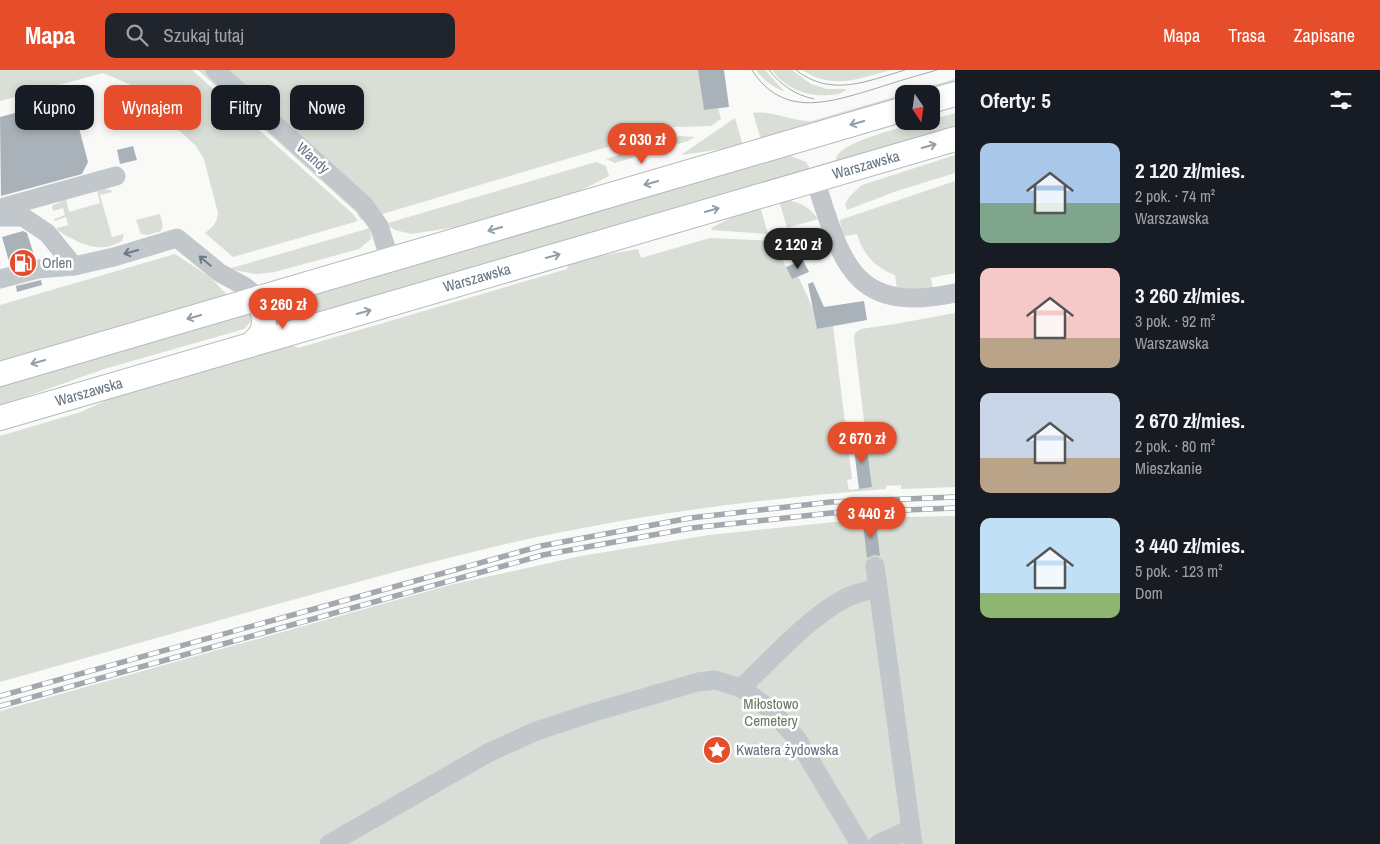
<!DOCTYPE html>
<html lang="pl">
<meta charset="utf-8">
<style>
:root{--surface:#171b24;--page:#20242c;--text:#f1f3f6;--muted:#9ea1a6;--accent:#e54d2b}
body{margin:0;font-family:"Archivo Narrow",sans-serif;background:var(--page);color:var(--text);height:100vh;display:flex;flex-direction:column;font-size:19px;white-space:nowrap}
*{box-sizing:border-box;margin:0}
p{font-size:16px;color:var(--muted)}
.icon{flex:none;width:28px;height:28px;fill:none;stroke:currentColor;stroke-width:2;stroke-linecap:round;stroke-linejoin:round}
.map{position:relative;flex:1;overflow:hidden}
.panel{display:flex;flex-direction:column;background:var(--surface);width:425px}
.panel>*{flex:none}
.guide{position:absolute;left:15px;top:15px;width:475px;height:45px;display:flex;gap:10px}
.needle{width:32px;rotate:167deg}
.buttons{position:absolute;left:895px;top:15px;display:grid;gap:10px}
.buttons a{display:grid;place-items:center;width:45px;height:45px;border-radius:10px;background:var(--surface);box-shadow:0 2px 8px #0003;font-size:25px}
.price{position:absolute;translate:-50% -42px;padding:0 11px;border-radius:18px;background:var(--accent);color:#fff;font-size:16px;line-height:32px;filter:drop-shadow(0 1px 2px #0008)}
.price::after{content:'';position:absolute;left:50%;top:30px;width:15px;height:11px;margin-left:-8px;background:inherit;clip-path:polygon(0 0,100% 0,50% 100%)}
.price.active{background:#222;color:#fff}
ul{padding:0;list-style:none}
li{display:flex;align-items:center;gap:15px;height:125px;padding:0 25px}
li span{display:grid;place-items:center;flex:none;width:140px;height:100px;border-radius:10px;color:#555}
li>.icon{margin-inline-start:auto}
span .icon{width:60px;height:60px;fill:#fffc;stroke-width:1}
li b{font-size:21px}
h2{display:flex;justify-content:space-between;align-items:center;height:60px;padding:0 25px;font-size:21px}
.pill{padding:0 18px;border-radius:10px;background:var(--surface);box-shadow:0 2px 8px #0003;font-size:18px;line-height:45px}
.pill.active{background:var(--accent);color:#fff}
header{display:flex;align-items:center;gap:30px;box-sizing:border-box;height:70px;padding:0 25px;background:var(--accent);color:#fff}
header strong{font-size:24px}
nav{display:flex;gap:28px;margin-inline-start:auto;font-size:18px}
.search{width:350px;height:45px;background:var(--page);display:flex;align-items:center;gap:12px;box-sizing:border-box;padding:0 18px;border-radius:10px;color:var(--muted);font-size:19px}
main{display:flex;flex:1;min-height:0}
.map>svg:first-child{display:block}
.green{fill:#d9ded6}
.building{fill:#a9b2b8}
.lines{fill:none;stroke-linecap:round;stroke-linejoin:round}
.major-casing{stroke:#b4b9bd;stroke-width:26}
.minor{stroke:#c2c7cb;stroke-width:19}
.major{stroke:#fff;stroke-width:24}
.tram{stroke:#a1a9af;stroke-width:1}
.rail-casing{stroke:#a1a9af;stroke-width:5.5}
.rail{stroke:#fff;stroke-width:4;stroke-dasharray:11;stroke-linecap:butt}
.oneway{stroke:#929fa8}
.oneway2{stroke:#697a86}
.labels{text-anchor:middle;stroke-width:5;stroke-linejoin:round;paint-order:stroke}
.street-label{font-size:15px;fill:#647682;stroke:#fff}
.poi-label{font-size:15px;fill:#647682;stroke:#fff;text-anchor:start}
.park-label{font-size:15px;fill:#687a63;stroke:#fff}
</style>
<header>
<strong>Mapa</strong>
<div class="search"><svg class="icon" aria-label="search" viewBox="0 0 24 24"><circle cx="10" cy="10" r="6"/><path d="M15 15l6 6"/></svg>Szukaj tutaj</div>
<nav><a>Mapa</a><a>Trasa</a><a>Zapisane</a></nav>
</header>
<main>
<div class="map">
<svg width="955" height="774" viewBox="0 0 955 774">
<rect width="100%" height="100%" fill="#f9f9f7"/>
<!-- green -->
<g class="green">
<path d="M0 0H192L353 144 358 151 233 187 205 163C213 157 217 153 218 143L204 89 196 76 129 14 103 3 0 31Z"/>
<polygon points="198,0 205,0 368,148 361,150 356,142"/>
<polygon points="229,0 698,0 704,40 718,38 721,49 711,56 674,57 379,145"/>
<path d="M756 0H765L785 22C773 17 764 11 756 0Z"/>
<path d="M772 0H792L811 14 827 19H847C842 24 835 25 828 25 807 27 785 18 772 0Z"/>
<path d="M802 0H891C858 9 833 20 802 0Z"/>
<polygon points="955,9 955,14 922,24 904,24"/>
<path d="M904 24V29L761 70 753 43C772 40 792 52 812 51Z"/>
<path d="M955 43V59L837 91 836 89C839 71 908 56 926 51H931V50Z"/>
<polygon points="735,48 743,76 681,85"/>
<polygon points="680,66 695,67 688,71 615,93 606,89"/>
<polygon points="786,84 806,92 811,101 284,255 277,233"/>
<polygon points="955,85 955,103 897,121 847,140 845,134 850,126 862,115"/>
<polygon points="596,92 606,96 609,106 566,128 463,156 411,164 395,160 390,157 388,153"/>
<path d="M955 111V203L931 208 933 219H897L895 205C874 197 863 184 857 164L846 166 842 164 840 150Z"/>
<path d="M104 119 111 120 112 122 100 125 112 167 124 164 122 171C99 185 78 173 57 160V158L68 155 66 147 55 151 54 149 65 145 63 138 53 141 52 136 66 129 69 142 100 133 97 121Z"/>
<path d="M779 130C795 130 809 135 818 149L787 158Z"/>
<polygon points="760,136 768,164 712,160 711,158 742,142"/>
<polygon points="160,144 163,156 161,161 148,165 141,164 136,150"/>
<polygon points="370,158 371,169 359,179 275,202 256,204 228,199"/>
<path d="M710 168 773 171 792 209 798 206 813 239 817 259 833 256 852 409 847 410 849 420 872 417 854 268 855 263 861 259 895 254 955 243V417L901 419V415L886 416V419C783 427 679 439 578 459 506 472 435 491 365 510 243 543 122 578 0 612V366L81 342 124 322 289 273 298 278 567 199 569 191 638 179 641 188Z"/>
<polygon points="175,184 210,207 229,227 0,294 0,235"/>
<polygon points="247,244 250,245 251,251 244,259 104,299 0,336 0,313"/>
<polygon points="955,446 955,774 0,774 0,641 450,515 581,486 709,465 883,447 889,449 890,452 904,450 904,447"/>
</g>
<!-- building -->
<g class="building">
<polygon points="698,0 724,0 729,37 704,40"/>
<polygon points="71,28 88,92 82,104 1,126 0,47"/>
<polygon points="133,76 137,90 120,94 117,80"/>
<polygon points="23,161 27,163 35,188 10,195 2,167"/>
<polygon points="817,163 825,183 811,189 803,168"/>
<polygon points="803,190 809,202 792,209 786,197"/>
<polygon points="41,210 42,215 17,222 16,216"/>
<polygon points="813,212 824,237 864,231 867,250 817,259 808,214"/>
<polygon points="860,370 866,370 872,417 859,419 853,371"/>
<polygon points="870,452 876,452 880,486 874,485 867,488 863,453"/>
</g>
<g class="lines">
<defs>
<g id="major">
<polyline points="931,31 955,24"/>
<path d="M250 275C269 261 265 248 259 228"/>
<polyline points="0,304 904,39"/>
<polyline points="0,348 955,69"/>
</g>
</defs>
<!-- major casing -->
<use href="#major" class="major-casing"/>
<!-- minor -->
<g class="minor">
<polyline points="215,0 364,135 379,156 390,190"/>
<path d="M815 110C842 192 852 245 955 223"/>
<polyline points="0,138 116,106"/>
<polyline points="0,147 23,147 47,163 74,196"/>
<polyline points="0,209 38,199 74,196 114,187 177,168 220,203 244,216 259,228"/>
<polyline points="875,496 913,774"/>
<path d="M741 618C771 590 808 548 844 529 854 523 867 521 878 518"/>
<polyline points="329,774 488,683 536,661 591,643 698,612 715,610 741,618 763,634 776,645 797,669 860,774"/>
<polyline points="878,774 910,759"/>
</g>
<!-- major -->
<use href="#major" class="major"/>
<!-- tram -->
<g class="tram">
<path d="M752 0C783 49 830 32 874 19 895 12 916 6 937 0"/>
<path d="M769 0C781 15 795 25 814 29"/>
<path d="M796 0C831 28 867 11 905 0"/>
</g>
<defs>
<g id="rail">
<polyline points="0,626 541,476 690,448 831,432 955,427"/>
<polyline points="0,636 543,485 691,458 831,443 955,438"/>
</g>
</defs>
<!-- rail casing -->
<use href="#rail" class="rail-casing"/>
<!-- rail -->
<use href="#rail" class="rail"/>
</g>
<!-- one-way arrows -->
<defs><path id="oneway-shaft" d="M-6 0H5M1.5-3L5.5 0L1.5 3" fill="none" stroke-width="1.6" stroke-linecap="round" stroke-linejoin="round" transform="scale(1.25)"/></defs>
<g class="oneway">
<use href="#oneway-shaft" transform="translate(857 53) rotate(164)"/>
<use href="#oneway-shaft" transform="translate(929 76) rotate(-16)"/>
<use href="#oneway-shaft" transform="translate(651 113) rotate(164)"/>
<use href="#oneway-shaft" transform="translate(712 140) rotate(-16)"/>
<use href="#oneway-shaft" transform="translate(495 159) rotate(164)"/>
<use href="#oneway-shaft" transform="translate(553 186) rotate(-16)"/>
<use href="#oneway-shaft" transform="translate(364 242) rotate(-16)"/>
<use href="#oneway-shaft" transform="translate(194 247) rotate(164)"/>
<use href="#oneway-shaft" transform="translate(38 292) rotate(164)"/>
</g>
<g class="oneway2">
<use href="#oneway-shaft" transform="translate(131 182) rotate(164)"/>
<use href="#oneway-shaft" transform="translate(205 191) rotate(-140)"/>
</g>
<!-- icons -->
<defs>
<symbol id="fuel-disc" viewBox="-11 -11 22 22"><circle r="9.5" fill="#e54d2b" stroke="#fff"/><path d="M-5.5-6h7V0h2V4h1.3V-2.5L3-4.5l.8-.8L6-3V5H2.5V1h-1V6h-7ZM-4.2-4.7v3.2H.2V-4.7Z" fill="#fff"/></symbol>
<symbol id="sight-disc" viewBox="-11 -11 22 22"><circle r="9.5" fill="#e54d2b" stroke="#fff"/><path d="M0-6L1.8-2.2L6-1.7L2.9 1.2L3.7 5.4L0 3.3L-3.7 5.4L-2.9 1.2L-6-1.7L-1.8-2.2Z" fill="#fff"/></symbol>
</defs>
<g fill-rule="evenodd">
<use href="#fuel-disc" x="7" y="177" width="32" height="32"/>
<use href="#sight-disc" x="701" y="664" width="32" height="32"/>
</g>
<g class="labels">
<!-- street labels -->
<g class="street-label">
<text transform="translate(313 88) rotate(42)" y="5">Wandy</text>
<text transform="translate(866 95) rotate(-16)" y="5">Warszawska</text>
<text transform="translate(477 208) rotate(-16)" y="5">Warszawska</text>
<text transform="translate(89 322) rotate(-16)" y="5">Warszawska</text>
</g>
<!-- poi labels -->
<g class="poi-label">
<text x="42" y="198">Orlen</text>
<text x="736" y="685">Kwatera żydowska</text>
</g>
<!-- park labels -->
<g class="park-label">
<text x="771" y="639">Miłostowo<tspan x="771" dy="17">Cemetery</tspan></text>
</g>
</g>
</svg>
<div class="buttons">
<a><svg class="needle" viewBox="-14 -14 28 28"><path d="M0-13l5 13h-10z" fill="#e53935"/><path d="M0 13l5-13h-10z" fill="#9ea1a6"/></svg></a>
</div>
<b class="price" style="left:642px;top:95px">2 030 zł</b>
<b class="price active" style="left:798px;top:200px">2 120 zł</b>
<b class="price" style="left:283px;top:260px">3 260 zł</b>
<b class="price" style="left:862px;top:394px">2 670 zł</b>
<b class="price" style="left:871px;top:469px">3 440 zł</b>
<div class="guide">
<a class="pill">Kupno</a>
<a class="pill active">Wynajem</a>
<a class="pill">Filtry</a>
<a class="pill">Nowe</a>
</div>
</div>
<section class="panel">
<h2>Oferty: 5<svg class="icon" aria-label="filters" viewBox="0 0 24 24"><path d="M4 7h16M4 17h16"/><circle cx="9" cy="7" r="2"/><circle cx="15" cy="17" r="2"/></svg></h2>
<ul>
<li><span style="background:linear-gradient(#a9c7e8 60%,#7fa58c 0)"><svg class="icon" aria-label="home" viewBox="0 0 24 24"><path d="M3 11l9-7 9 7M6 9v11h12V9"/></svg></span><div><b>2 120 zł/mies.</b><p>2 pok. · 74 m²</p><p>Warszawska</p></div></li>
<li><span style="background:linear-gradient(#f6c9c9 70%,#b9a48a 0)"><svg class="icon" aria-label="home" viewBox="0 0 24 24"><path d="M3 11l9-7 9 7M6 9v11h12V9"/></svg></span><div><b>3 260 zł/mies.</b><p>3 pok. · 92 m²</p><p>Warszawska</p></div></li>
<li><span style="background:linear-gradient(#c9d6e8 65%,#b9a48a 0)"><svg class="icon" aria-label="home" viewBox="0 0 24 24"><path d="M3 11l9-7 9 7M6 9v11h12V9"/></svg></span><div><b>2 670 zł/mies.</b><p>2 pok. · 80 m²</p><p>Mieszkanie</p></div></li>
<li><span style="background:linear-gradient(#bfe0f5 75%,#8fb573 0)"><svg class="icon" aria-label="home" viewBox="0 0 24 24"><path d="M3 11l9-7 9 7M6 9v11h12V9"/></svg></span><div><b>3 440 zł/mies.</b><p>5 pok. · 123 m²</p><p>Dom</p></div></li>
</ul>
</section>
</main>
